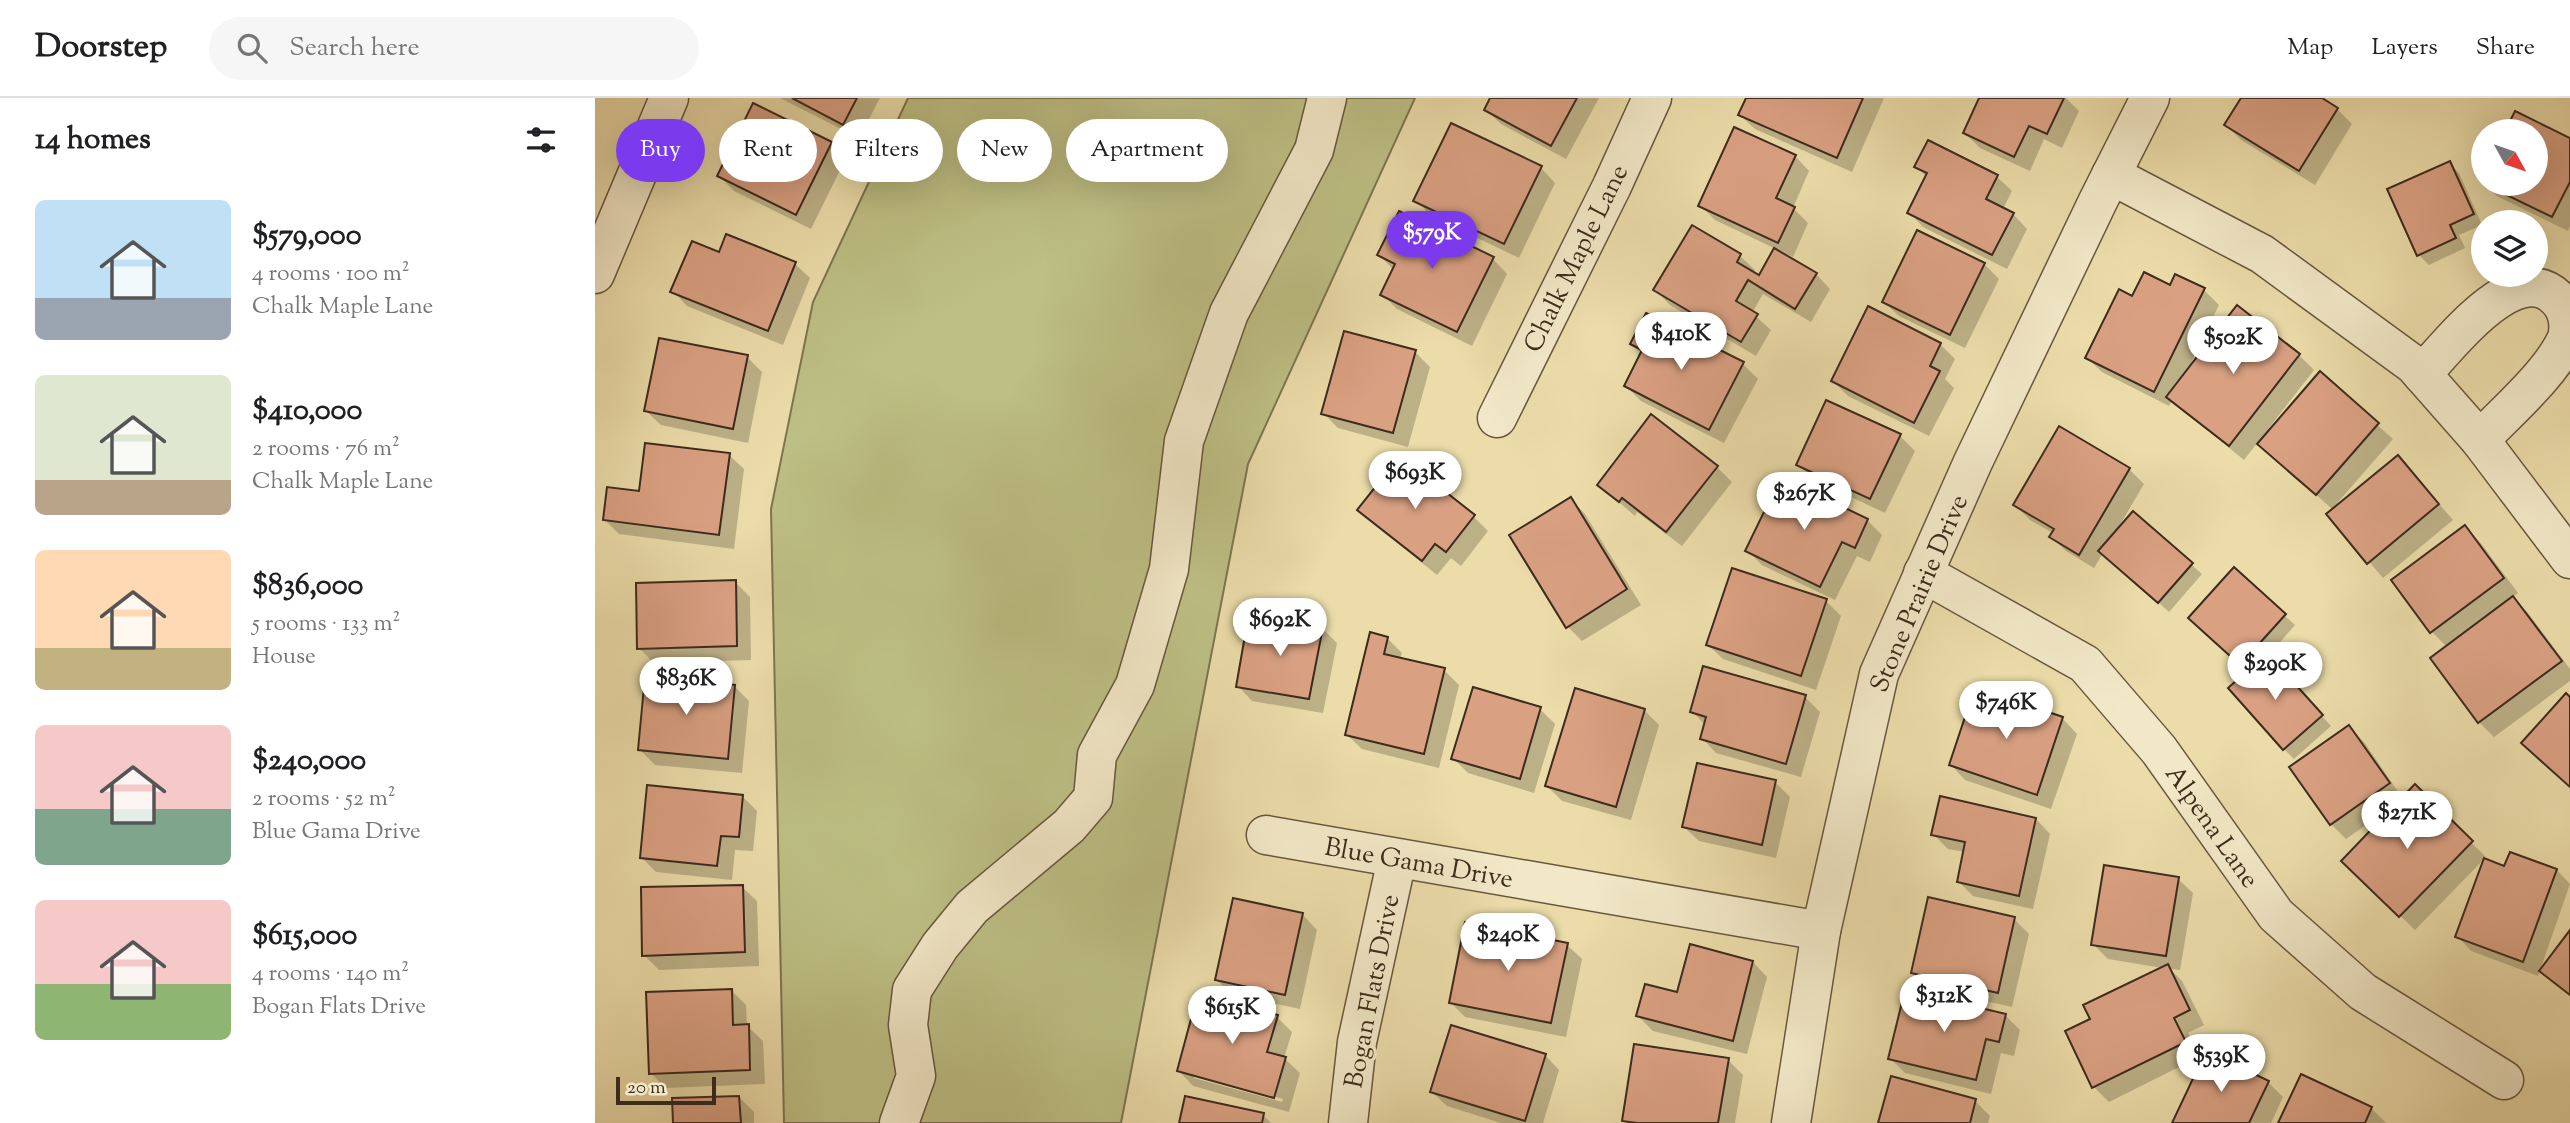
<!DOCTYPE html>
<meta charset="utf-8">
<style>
:root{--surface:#fff;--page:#f6f6f6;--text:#202124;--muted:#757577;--line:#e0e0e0;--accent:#7c3aed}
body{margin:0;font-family:"Sorts Mill Goudy",serif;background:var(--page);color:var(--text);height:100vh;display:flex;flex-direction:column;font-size:26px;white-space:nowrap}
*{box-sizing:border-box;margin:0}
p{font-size:23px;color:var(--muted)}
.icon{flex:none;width:38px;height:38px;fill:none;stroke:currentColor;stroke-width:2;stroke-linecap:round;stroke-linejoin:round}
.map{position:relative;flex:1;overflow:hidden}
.sheet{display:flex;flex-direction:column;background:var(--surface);width:595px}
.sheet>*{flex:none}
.top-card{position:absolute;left:21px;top:21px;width:665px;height:63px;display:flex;gap:14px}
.needle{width:46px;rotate:130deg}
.tools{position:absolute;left:1876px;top:21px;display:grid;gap:14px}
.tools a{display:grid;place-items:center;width:77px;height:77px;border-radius:50%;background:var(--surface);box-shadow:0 7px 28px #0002;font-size:35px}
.scale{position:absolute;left:21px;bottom:18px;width:100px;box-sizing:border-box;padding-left:7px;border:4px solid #3d2b1c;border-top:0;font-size:19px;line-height:24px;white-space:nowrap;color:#3d2b1c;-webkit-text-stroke:5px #f2e8c7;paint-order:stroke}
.price{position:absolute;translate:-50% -60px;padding:0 16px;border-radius:24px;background:#fff;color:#222;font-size:23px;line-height:46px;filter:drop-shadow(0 2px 4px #0008)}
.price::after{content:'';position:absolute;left:50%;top:42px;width:21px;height:16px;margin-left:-10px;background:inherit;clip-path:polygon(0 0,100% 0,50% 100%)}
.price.current{background:var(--accent);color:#fff}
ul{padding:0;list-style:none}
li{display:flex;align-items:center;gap:21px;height:175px;padding:0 35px}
li span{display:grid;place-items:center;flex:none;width:196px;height:140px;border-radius:10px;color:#555}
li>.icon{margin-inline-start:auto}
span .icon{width:84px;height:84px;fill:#fffc;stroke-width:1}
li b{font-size:30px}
h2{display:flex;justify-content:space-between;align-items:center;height:84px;padding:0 35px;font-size:30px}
.chip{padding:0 24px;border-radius:32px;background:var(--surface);box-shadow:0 7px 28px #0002;font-size:24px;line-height:63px}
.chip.current{background:var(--accent);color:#fff}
header{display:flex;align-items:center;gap:42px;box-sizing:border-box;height:98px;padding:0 35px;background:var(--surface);border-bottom:2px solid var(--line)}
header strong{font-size:33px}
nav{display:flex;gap:38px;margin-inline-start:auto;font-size:24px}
.search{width:490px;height:63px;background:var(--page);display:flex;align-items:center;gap:18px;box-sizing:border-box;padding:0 24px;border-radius:38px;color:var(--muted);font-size:26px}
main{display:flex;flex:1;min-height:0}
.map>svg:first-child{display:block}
.green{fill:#bdbf84;stroke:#7d7550;stroke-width:2}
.shadow{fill:#0003;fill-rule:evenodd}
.building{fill:#d9a082;stroke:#3d2b1c;stroke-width:2}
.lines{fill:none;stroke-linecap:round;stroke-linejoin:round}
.minor-casing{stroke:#68573f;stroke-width:41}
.minor{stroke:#f2e8c7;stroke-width:38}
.labels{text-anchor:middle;stroke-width:7;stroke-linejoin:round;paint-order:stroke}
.street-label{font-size:26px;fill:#3d2b1c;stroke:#f2e8c7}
</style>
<header>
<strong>Doorstep</strong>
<div class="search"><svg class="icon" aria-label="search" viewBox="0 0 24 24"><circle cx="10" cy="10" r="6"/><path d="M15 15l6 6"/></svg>Search here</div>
<nav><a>Map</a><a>Layers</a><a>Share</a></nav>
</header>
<main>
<section class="sheet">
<h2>14 homes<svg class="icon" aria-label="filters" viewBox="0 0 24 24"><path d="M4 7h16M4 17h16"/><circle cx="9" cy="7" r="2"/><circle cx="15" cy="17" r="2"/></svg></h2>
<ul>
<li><span style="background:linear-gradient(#bfe0f5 70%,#9aa5b1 0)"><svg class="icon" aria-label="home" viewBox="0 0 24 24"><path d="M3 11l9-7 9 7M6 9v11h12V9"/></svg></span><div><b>$579,000</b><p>4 rooms · 100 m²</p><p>Chalk Maple Lane</p></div></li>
<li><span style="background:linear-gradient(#dfe7d0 75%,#b9a48a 0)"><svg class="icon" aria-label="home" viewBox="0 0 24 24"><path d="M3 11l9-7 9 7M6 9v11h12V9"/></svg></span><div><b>$410,000</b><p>2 rooms · 76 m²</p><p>Chalk Maple Lane</p></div></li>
<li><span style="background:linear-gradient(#ffd9b3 70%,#c2b280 0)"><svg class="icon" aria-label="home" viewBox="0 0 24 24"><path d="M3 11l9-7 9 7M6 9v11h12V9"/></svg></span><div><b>$836,000</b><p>5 rooms · 133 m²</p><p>House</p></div></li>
<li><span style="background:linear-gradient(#f6c9c9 60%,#7fa58c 0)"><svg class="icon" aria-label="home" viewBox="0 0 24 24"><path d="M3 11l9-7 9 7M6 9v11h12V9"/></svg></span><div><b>$240,000</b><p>2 rooms · 52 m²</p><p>Blue Gama Drive</p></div></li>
<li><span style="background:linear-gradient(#f6c9c9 60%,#8fb573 0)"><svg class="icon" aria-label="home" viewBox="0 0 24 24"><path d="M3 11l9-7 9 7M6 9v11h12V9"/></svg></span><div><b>$615,000</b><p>4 rooms · 140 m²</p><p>Bogan Flats Drive</p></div></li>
</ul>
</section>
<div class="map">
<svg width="1975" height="1025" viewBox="0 0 1975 1025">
<rect width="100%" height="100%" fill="#ebdca9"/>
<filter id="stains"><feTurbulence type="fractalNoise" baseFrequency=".00286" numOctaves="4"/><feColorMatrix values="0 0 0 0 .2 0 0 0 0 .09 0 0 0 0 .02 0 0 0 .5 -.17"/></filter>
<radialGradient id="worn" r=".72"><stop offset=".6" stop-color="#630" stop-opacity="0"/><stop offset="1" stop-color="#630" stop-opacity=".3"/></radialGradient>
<!-- green -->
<polygon class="green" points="313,0 820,0 653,366 526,1025 189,1025 176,411 218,204"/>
<!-- shadow -->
<g class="shadow">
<polygon points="185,0 285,0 264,40"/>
<polygon points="897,0 1004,0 971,61 906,26 891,12"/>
<polygon points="1153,0 1289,0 1257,74 1160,31 1145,17"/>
<polygon points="1386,0 1471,0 1484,13 1467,50 1449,41 1435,73 1385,50 1370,35"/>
<polygon points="1648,0 1724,0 1742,11 1757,26 1720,87 1646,42 1631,27"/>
<polygon points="1920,16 1975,42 1975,128 1973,133 1902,98 1889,86 1941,86 1941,33 1912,33"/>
<polygon points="236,46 251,60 216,131 139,93 124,78"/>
<polygon points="1200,58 1214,73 1198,110 1213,125 1198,159 1186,153 1185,155 1221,176 1235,191 1216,224 1168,196 1157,215 1176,232 1161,258 1075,207 1060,192 1145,158 1160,172 1158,175 1164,179 1181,151 1120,122 1105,107"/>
<polygon points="1854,65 1864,75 1887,127 1864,137 1870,150 1834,167 1824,157"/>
<polygon points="1321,69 1402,79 1417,93 1408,111 1418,116 1432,131 1412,171 1328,129 1314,114 1332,79"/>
<polygon points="946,70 960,85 924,160 835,117 821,102"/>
<polygon points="125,156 200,166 215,180 188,247 92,208 78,193"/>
<polygon points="784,157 898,161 912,176 877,248 802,211 787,196 799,172"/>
<polygon points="1389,166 1404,181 1370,250 1304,218 1289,204"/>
<polygon points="1581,178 1609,192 1624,207 1592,273 1704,257 1719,272 1674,330 1676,332 1725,276 1798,341 1737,411 1663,344 1649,362 1577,303 1574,308 1507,274 1492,260 1538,200 1576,189"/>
<polygon points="1037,246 1148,266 1163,281 1129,345 1046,303 1031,288 1047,256"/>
<polygon points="1345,246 1360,261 1350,281 1359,290 1334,338 1253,298 1238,283"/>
<polygon points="820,254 835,269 813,349 743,330 728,315"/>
<polygon points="152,259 167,274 153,345 66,327 51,313"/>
<polygon points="1305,338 1320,353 1290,415 1218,381 1203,366"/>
<polygon points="134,357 149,371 139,451 24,436 10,422 46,395"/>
<polygon points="1803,359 1858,422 1788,480 1734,417"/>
<polygon points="805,360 879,419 893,433 866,468 856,460 842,477 779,426 765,411"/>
<polygon points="1122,369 1137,384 1087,448 1042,414 1040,418 1004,387"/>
<polygon points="1534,371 1549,386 1523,430 1524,431 1538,415 1607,476 1574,514 1508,455 1499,470 1471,453 1456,439 1458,435 1435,422 1420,407"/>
<polygon points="976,401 990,416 1046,507 987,543 972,528"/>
<polygon points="1272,422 1287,437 1275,464 1262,458 1240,502 1167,467 1152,452"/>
<polygon points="1870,429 1885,444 1923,495 1918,499 1933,515 1975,571 1975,583 1899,639 1884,624 1837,560 1852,549 1837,534 1798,482"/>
<polygon points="1639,472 1700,527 1673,558 1736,628 1699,661 1689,651 1654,574 1605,530"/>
<polygon points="140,484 155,499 156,562 59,565 44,550"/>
<polygon points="1231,503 1246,518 1221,592 1128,561 1113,547"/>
<polygon points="727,530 742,545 728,615 657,603 643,588 678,533"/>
<polygon points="792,540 807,555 805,561 849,572 864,587 844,670 767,651 752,637"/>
<polygon points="139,588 154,603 147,675 60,667 45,652"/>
<polygon points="1381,592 1468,621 1482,636 1456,711 1370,682 1356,667"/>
<polygon points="1210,599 1225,614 1206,679 1121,655 1107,640 1110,627 1097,613"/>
<polygon points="945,611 960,626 939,695 873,675 858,660"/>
<polygon points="1049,612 1064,627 1036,722 967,703 952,688"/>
<polygon points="1754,629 1769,644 1808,701 1820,689 1891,759 1820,832 1749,763 1802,705 1751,741 1736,726"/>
<polygon points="1180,684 1195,699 1181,760 1104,743 1089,729"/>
<polygon points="147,698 162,713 158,753 140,752 137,782 61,774 46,759"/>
<polygon points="1441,721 1455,736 1438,811 1378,798 1363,783 1370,754 1353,751 1338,736"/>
<polygon points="1910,771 1962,772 1975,786 1943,878 1876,853 1862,838"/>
<polygon points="1583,781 1598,795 1585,872 1575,871 1587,883 1609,927 1593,935 1604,959 1514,1004 1499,989 1497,922 1568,870 1513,861 1498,846"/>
<polygon points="147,789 162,803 164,868 64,872 49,857"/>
<polygon points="708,817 722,832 705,911 637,897 622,882"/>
<polygon points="1419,821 1434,836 1417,909 1333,890 1318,875"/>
<polygon points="972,847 987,861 971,939 870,919 855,904"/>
<polygon points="1158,864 1172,879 1152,956 1058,933 1043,918 1084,896"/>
<polygon points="136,892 151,907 152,928 168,943 170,986 70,990 56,975"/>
<polygon points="1411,918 1425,932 1419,958 1406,955 1396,996 1310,975 1295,960"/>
<path d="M682 919 697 934 689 960 705 975 694 1014 598 988 584 973ZM599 976 688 1001 687 1004 599 980Z"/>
<polygon points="950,957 964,972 948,1025 906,1025 852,1008 837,994"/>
<polygon points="1133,962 1148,977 1140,1025 1032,1025 1029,1022"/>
<polygon points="1673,984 1688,999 1676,1025 1579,1025"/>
<polygon points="144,999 159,1014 159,1025 80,1025"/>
<polygon points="1380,1003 1395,1018 1393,1025 1285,1025"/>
<polygon points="1776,1010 1791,1025 1685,1025"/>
<polygon points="668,1017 676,1025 586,1025"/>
</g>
<!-- building -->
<g class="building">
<polygon points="197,0 262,0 248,27"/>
<polygon points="895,0 982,0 956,48 889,12"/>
<polygon points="1151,0 1268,0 1242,60 1143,17"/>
<polygon points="1384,0 1469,0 1452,36 1434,28 1419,59 1368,35"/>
<polygon points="1646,0 1727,0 1743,10 1704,73 1629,27"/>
<polygon points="158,5 237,44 201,117 122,78"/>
<polygon points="1920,13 1975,40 1975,84 1957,119 1889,86 1941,86 1941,33 1910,33"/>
<polygon points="856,25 947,68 909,146 818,103"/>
<polygon points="1139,29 1201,57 1181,100 1200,109 1183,145 1103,108"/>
<polygon points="1333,42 1403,77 1391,101 1419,115 1397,157 1312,115 1332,75 1319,69"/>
<polygon points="1855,63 1879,116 1855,127 1861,140 1822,158 1792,91"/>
<polygon points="804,113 899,159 862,234 785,197 800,166 782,157"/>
<polygon points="1097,127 1146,156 1142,164 1164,177 1179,150 1222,175 1200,211 1153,182 1141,203 1163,216 1146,244 1058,192"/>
<polygon points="1322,132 1390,165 1355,237 1287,204"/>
<polygon points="131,136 201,164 173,233 75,194 97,143 124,154"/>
<polygon points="1549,174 1575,187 1580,176 1610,190 1559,294 1490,260 1524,191 1537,198"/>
<polygon points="1642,207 1705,256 1634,348 1571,299"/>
<polygon points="1273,208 1346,245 1335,268 1345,273 1319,325 1236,283"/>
<polygon points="1051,215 1149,264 1114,332 1029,288 1047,252 1035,246"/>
<polygon points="749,233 821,252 798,335 726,316"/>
<polygon points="64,240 153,257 138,331 49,313"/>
<polygon points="1725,273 1784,325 1721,397 1662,346"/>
<polygon points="1231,302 1306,336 1275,401 1201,367"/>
<polygon points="1056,316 1123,368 1071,434 1027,400 1024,404 1002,387"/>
<polygon points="1464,328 1535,370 1484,457 1454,439 1459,431 1418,407"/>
<polygon points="50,345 135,355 124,437 8,422 12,389 44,393"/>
<polygon points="1803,357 1844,406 1772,466 1731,416"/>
<polygon points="805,358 880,417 851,454 840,446 827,463 762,412"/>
<polygon points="1186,379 1273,421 1260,450 1247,444 1225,489 1150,453"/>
<polygon points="976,399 1032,491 971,530 914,437"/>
<polygon points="1538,413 1598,465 1563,505 1503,453"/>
<polygon points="1870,427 1909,480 1835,535 1796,482"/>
<polygon points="1639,469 1691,516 1645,567 1593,520"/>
<polygon points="1137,470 1232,501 1206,578 1111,547"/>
<polygon points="141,482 142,548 42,551 41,485"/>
<polygon points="1918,498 1967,563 1883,625 1835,560"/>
<polygon points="679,520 728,529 714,601 641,589 652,526 677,531"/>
<polygon points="775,534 793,539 789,556 850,570 829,656 750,637"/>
<polygon points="1672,555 1728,617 1688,652 1633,590"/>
<polygon points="1108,568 1211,597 1191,666 1105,641 1111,619 1095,614"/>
<polygon points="50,578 140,587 133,661 43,652"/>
<polygon points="878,589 946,609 925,681 856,661"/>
<polygon points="1380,589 1468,619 1442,697 1354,667"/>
<polygon points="980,590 1050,611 1021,709 950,688"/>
<polygon points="1971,595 1975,599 1975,689 1926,645"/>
<polygon points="1754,627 1795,685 1735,727 1694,669"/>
<polygon points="1102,665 1181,682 1167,747 1087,729"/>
<polygon points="1820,686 1878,743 1804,819 1746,763"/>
<polygon points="52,687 148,697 144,739 126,738 122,768 45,760"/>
<polygon points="1345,698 1441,720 1424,798 1362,784 1370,744 1336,737"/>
<polygon points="1915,754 1962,771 1928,864 1860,839 1889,760 1909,768"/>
<polygon points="1509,767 1584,779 1571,858 1496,847"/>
<polygon points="148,787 150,854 47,858 46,789"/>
<polygon points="1333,799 1420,819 1403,895 1316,875"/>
<polygon points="638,800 708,815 690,897 620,882"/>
<polygon points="870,824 973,845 956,925 854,905"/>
<polygon points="1975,832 1975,897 1944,873"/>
<polygon points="1095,846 1158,863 1138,943 1041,918 1050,886 1082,894"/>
<polygon points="1573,866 1595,912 1579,920 1591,944 1497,990 1470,933 1495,921 1488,907"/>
<polygon points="137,891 138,927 154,926 155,972 54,976 51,894"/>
<polygon points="1310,892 1411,916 1404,944 1391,941 1381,982 1293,961"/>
<polygon points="603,895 683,917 672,954 691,959 679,1000 582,973"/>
<polygon points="856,927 951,956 930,1023 835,994"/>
<polygon points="1039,946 1134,960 1123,1025 1042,1025 1027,1023"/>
<polygon points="1611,953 1674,983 1654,1025 1577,1025"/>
<polygon points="1706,976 1777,1009 1770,1025 1683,1025"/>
<polygon points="1296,978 1381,1001 1375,1025 1283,1025"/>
<polygon points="144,998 146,1025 78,1025 77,1000"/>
<polygon points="590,998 669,1015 667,1025 584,1025"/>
</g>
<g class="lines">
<defs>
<g id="minor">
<polyline points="1516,77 1667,156 1819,267 1885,342 1975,461"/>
<polyline points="0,176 74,0"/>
<path d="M1827 276C1854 248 1925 152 1966 205 1973 215 1975 228 1972 240 1957 275 1911 314 1885 342"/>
<polyline points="902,320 1017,88 1057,0"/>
<polyline points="1328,475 1490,566 1564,652 1681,817 1768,894 1909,982"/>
<polyline points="671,737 1226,833"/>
<polyline points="304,1025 321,978 313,927 317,892 345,848 377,809 474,728 498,700 502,657 540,587 574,471 589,343 634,215 719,52 732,0"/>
<polyline points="753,1025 762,944 802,761"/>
<polyline points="1196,1025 1226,833 1284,576 1378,364 1503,103 1555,0"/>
</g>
</defs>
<!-- minor casing -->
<use href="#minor" class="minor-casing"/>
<!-- minor -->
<use href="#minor" class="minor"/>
</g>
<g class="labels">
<!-- street labels -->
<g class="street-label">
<text transform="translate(980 160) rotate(-64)" y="9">Chalk Maple Lane</text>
<text transform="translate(1323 495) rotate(-67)" y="9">Stone Prairie Drive</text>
<text transform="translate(1618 728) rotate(55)" y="9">Alpena Lane</text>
<text transform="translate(824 764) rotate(10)" y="9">Blue Gama Drive</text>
<text transform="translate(776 893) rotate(-79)" y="9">Bogan Flats Drive</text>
</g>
</g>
<rect width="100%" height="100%" filter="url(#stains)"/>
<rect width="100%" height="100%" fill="url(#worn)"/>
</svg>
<div class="tools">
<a><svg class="needle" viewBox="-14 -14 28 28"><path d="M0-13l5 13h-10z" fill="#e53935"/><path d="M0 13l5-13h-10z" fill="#757577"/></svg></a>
<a><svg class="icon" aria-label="layers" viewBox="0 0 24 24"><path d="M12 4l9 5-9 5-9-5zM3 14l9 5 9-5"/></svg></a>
</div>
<div class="scale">20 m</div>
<b class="price current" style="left:837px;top:173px">$579K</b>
<b class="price" style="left:1086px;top:274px">$410K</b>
<b class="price" style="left:1638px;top:278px">$502K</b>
<b class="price" style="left:820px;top:413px">$693K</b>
<b class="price" style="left:1209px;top:434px">$267K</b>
<b class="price" style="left:685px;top:560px">$692K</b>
<b class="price" style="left:1680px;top:604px">$290K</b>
<b class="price" style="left:91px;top:619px">$836K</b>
<b class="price" style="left:1411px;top:643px">$746K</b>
<b class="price" style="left:1812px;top:753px">$271K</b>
<b class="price" style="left:913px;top:875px">$240K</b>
<b class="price" style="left:1349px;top:936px">$312K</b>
<b class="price" style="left:637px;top:948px">$615K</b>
<b class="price" style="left:1626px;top:996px">$539K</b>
<div class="top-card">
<a class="chip current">Buy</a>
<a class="chip">Rent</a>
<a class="chip">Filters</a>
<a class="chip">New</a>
<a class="chip">Apartment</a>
</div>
</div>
</main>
